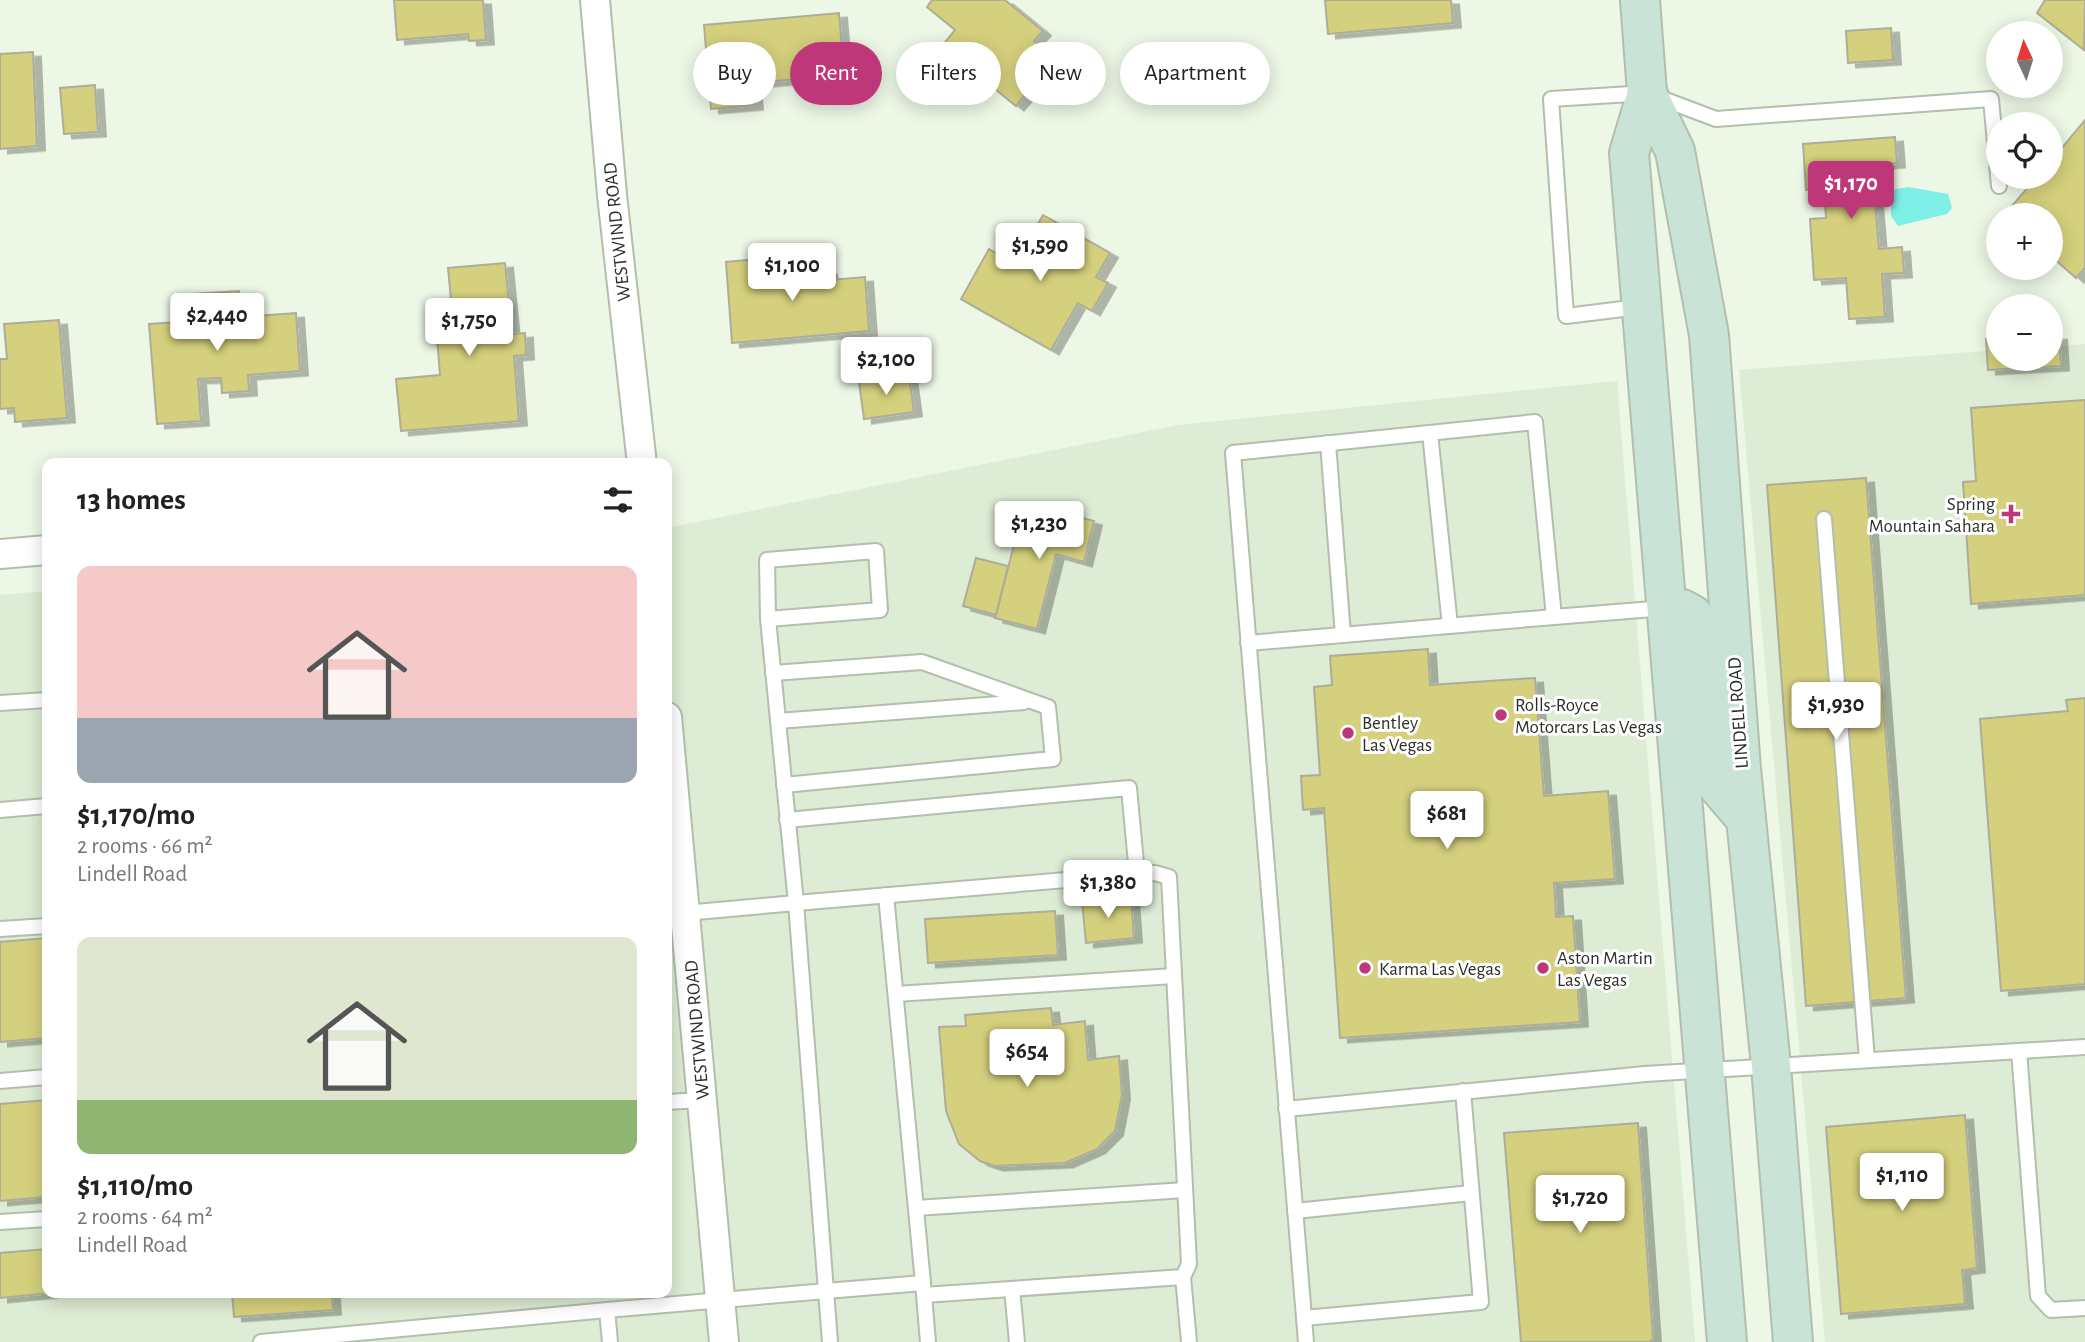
<!DOCTYPE html>
<meta charset="utf-8">
<style>
:root{--surface:#fff;--page:#f6f6f6;--text:#222;--muted:#767676;--accent:#be3879}
body{margin:0;font-family:"Alegreya Sans",sans-serif;background:var(--page);color:var(--text);height:100vh;display:flex;flex-direction:column;font-size:26px;white-space:nowrap}
*{box-sizing:border-box;margin:0}
p{font-size:23px;color:var(--muted)}
.icon{flex:none;width:38px;height:38px;fill:none;stroke:currentColor;stroke-width:2;stroke-linecap:round;stroke-linejoin:round}
.map{position:relative;flex:1;overflow:hidden}
.panel{position:absolute;left:42px;top:458px;width:630px;height:840px;display:flex;flex-direction:column;background:var(--surface);border-radius:14px;box-shadow:0 4px 18px #0003}
.panel>*{flex:none}
.top-card{position:absolute;left:693px;top:42px;width:665px;height:63px;display:flex;gap:14px}
.needle{width:46px;rotate:356deg}
.tools{position:absolute;left:1986px;top:21px;display:grid;gap:14px}
.tools a{display:grid;place-items:center;width:77px;height:77px;border-radius:50%;background:var(--surface);box-shadow:0 4px 18px #0003;font-size:35px}
.price{position:absolute;translate:-50% -60px;padding:0 16px;border-radius:7px;background:#fff;color:#222;font-size:23px;line-height:46px;filter:drop-shadow(0 2px 4px #0008)}
.price::after{content:'';position:absolute;left:50%;top:42px;width:21px;height:16px;margin-left:-10px;background:inherit;clip-path:polygon(0 0,100% 0,50% 100%)}
.price.active{background:var(--accent);color:#fff}
ul{padding:0;list-style:none}
li{display:grid;align-content:center;gap:14px;height:371px;padding:0 35px}
li span{display:grid;place-items:center;height:217px;border-radius:14px;color:#555}
li>.icon{margin-inline-start:auto}
span .icon{width:126px;height:126px;fill:#fffc;stroke-width:1}
li b{font-size:30px}
h2{display:flex;justify-content:space-between;align-items:center;height:84px;padding:0 35px;font-size:30px}
.pill{padding:0 24px;border-radius:32px;background:var(--surface);box-shadow:0 4px 18px #0003;font-size:24px;line-height:63px}
.pill.active{background:var(--accent);color:#fff}
.map>svg:first-child{display:block}
.built{fill:#ddecd4}
.water{fill:#7ff0e7}
.building{fill:#d5d07d;stroke:#adad9a;stroke-width:2;filter:url(#shadow)}
.lines{fill:none;stroke-linecap:round;stroke-linejoin:round}
.lane-casing{stroke:#b3bead;stroke-width:18}
.street-casing{stroke:#b3bead;stroke-width:32}
.secondary-casing{stroke:#b3bead;stroke-width:42}
.lane{stroke:#fff;stroke-width:14}
.street{stroke:#fff;stroke-width:28}
.secondary{stroke:#c9e4d7;stroke-width:38}
.poi-dot{fill:#be3879;stroke:#fff;stroke-width:2.5}
.labels{text-anchor:middle;stroke-width:6;stroke-linejoin:round;paint-order:stroke}
.street-label{font-size:19px;fill:#2b2f29;stroke:#fff}
.poi-label{font-size:19px;fill:#2b2f29;stroke:#fff;text-anchor:start}
</style>
<div class="map">
<svg width="2085" height="1342" viewBox="0 0 2085 1342">
<defs>
<filter id="shadow"><feDropShadow dx="8" dy="4.5" stdDeviation="0" flood-color="#0004"/></filter>
</defs>
<rect width="100%" height="100%" fill="#ecf7e5"/>
<!-- built -->
<g class="built">
<polygon points="2085,344 2085,1342 1825,1342 1739,370 1998,350 1998,359 2051,359 2051,347"/>
<polygon points="1617,381 1695,1342 0,1342 0,595 47,591 47,1293 667,1293 667,528 1178,425"/>
</g>
<!-- water -->
<polygon class="water" points="1909,187 1948,194 1952,208 1947,214 1898,226 1891,216 1891,194 1896,189"/>
<!-- building -->
<g class="building">
<polygon points="394,0 483,0 486,40 469,41 468,34 397,40"/>
<polygon points="932,0 1005,0 1043,31 1034,41 1056,58 1016,106 942,46 955,30 927,7"/>
<polygon points="1325,0 1451,0 1453,23 1328,34"/>
<polygon points="2045,0 2085,0 2084,50 2037,13"/>
<polygon points="839,13 844,75 753,83 755,105 711,109 704,25"/>
<polygon points="1891,28 1893,60 1848,63 1846,31"/>
<polygon points="33,52 37,146 0,149 0,54"/>
<polygon points="95,85 98,132 64,134 60,88"/>
<polygon points="2085,120 2085,268 2076,278 2051,256 2051,215 2004,215 2037,177 2051,177 2051,161"/>
<polygon points="1895,137 1897,163 1872,165 1879,249 1902,247 1904,273 1882,274 1885,317 1849,319 1846,278 1814,280 1810,219 1826,218 1824,188 1806,190 1803,144"/>
<polygon points="1043,215 1110,253 1096,277 1108,283 1092,311 1078,303 1051,350 961,299 989,249 1015,264"/>
<polygon points="769,258 771,276 829,270 830,280 865,277 869,331 732,343 726,262"/>
<polygon points="505,263 512,334 525,333 526,355 514,356 519,421 401,431 396,379 440,375 435,312 452,310 448,268"/>
<polygon points="239,291 241,317 296,313 300,371 248,375 249,391 222,393 221,378 198,379 201,421 157,424 149,324 194,321 192,294"/>
<polygon points="59,320 67,418 15,422 14,408 0,409 0,359 7,359 4,324"/>
<polygon points="2059,335 2061,366 1988,370 1986,339 1998,339 1998,359 2051,359 2051,336"/>
<polygon points="909,375 914,412 864,419 859,382"/>
<polygon points="2085,400 2085,595 1971,604 1963,482 1976,481 1971,408"/>
<polygon points="1866,478 1906,998 1806,1006 1767,485"/>
<polygon points="1025,503 1094,521 1084,562 1056,554 1037,629 995,618"/>
<polygon points="976,558 1008,566 996,615 963,606"/>
<polygon points="1428,649 1430,685 1535,678 1544,796 1608,791 1615,879 1554,883 1556,917 1573,916 1580,1022 1340,1038 1324,808 1303,810 1301,776 1320,775 1314,687 1332,685 1330,656"/>
<polygon points="2085,698 2085,984 2001,991 1980,719 2068,711 2066,700"/>
<polygon points="1131,897 1134,938 1086,943 1082,901"/>
<polygon points="1055,911 1058,955 928,963 925,919"/>
<polygon points="47,938 47,1038 0,1042 0,942"/>
<polygon points="1051,1008 1053,1025 1085,1021 1088,1060 1119,1056 1122,1095 1115,1131 1097,1149 1065,1163 995,1166 980,1161 959,1144 946,1111 939,1027 966,1026 965,1015"/>
<polygon points="47,1100 47,1197 0,1201 0,1104"/>
<polygon points="1965,1115 1977,1268 1962,1270 1965,1304 1841,1314 1826,1127"/>
<polygon points="1638,1123 1653,1338 1650,1342 1521,1342 1504,1133"/>
<polygon points="47,1249 47,1293 51,1293 0,1298 0,1253"/>
<polygon points="232,1293 332,1293 333,1310 234,1317"/>
</g>
<g class="lines">
<defs>
<g id="lane">
<polyline points="1639,307 1566,316 1551,99 1647,93 1716,119 1991,99 1999,186"/>
<polyline points="1430,433 1450,626"/>
<polyline points="1328,443 1343,635"/>
<polyline points="1824,519 1867,1060"/>
<polyline points="768,619 880,610 876,551 767,560 768,619 796,903 1137,874 1155,873 1169,877 1189,1264 1183,1277 924,1295"/>
<polyline points="1248,643 1554,617"/>
<polyline points="773,673 922,662 1048,707 1053,759 784,785"/>
<polyline points="0,703 47,700"/>
<polyline points="778,721 1024,702"/>
<polyline points="0,810 47,806"/>
<polyline points="787,820 1129,788 1137,874"/>
<polyline points="886,895 923,1283"/>
<polyline points="0,929 47,926"/>
<polyline points="896,994 1174,976"/>
<polyline points="2019,1051 2038,1296 2051,1310 2085,1308"/>
<polyline points="0,1081 47,1077"/>
<polyline points="667,1102 702,1100"/>
<polyline points="1286,1109 1645,1074 2085,1047"/>
<polyline points="916,1208 1185,1190"/>
<polyline points="1295,1211 1471,1193"/>
<polyline points="0,1222 47,1219"/>
<polyline points="1183,1277 1189,1342"/>
<polyline points="1012,1289 1017,1342"/>
<polyline points="1304,1318 1481,1302 1463,1091"/>
<polyline points="261,1342 607,1310"/>
<polyline points="610,1342 607,1310 826,1291 796,903 685,913"/>
<polyline points="830,1342 826,1291 923,1283 928,1342"/>
<polyline points="1306,1342 1233,453 1535,422 1554,617 1665,608"/>
</g>
<g id="street">
<polyline points="595,0 612,195 642,464"/>
<polyline points="0,554 47,550"/>
<polyline points="667,717 724,1342"/>
</g>
<g id="secondary">
<polyline points="1640,0 1647,93 1629,153 1727,1342"/>
<polyline points="1647,93 1675,151 1709,335 1741,769 1771,1066 1793,1342"/>
<polyline points="1668,608 1682,609 1693,615 1698,630 1707,748 1715,783 1746,819"/>
</g>
</defs>
<!-- lane casing -->
<use href="#lane" class="lane-casing"/>
<!-- street casing -->
<use href="#street" class="street-casing"/>
<!-- secondary casing -->
<use href="#secondary" class="secondary-casing"/>
<!-- lane -->
<use href="#lane" class="lane"/>
<!-- street -->
<use href="#street" class="street"/>
<!-- secondary -->
<use href="#secondary" class="secondary"/>
</g>
<!-- markers -->
<g class="poi-dot">
<path d="M2007.5 503.5h7v7h7v7h-7v7h-7v-7h-7v-7h7z"/>
<circle cx="1501" cy="715" r="7"/>
<circle cx="1348" cy="733" r="7"/>
<circle cx="1365" cy="968" r="7"/>
<circle cx="1543" cy="968" r="7"/>
</g>
<g class="labels">
<!-- street labels -->
<g class="street-label">
<text transform="translate(616 232) rotate(-96)" y="7">WESTWIND ROAD</text>
<text transform="translate(1737 713) rotate(-94)" y="7">LINDELL ROAD</text>
<text transform="translate(696 1030) rotate(-95)" y="7">WESTWIND ROAD</text>
</g>
<!-- poi labels -->
<g class="poi-label">
<text x="1995" y="510" text-anchor="end">Spring<tspan x="1995" dy="22">Mountain Sahara</tspan></text>
<text x="1515" y="711">Rolls-Royce<tspan x="1515" dy="22">Motorcars Las Vegas</tspan></text>
<text x="1362" y="729">Bentley<tspan x="1362" dy="22">Las Vegas</tspan></text>
<text x="1557" y="964">Aston Martin<tspan x="1557" dy="22">Las Vegas</tspan></text>
<text x="1379" y="975">Karma Las Vegas</text>
</g>
</g>
</svg>
<div class="tools">
<a><svg class="needle" viewBox="-14 -14 28 28"><path d="M0-13l5 13h-10z" fill="#e53935"/><path d="M0 13l5-13h-10z" fill="#767676"/></svg></a>
<a><svg class="icon" aria-label="locate" viewBox="0 0 24 24"><circle cx="12" cy="12" r="6"/><path d="M12 2v4M12 18v4M2 12h4M18 12h4"/></svg></a>
<a>+</a>
<a>−</a>
</div>
<b class="price active" style="left:1851px;top:221px">$1,170</b>
<b class="price" style="left:1040px;top:283px">$1,590</b>
<b class="price" style="left:792px;top:303px">$1,100</b>
<b class="price" style="left:217px;top:353px">$2,440</b>
<b class="price" style="left:469px;top:358px">$1,750</b>
<b class="price" style="left:886px;top:397px">$2,100</b>
<b class="price" style="left:1039px;top:561px">$1,230</b>
<b class="price" style="left:1836px;top:742px">$1,930</b>
<b class="price" style="left:1447px;top:851px">$681</b>
<b class="price" style="left:1108px;top:920px">$1,380</b>
<b class="price" style="left:1027px;top:1089px">$654</b>
<b class="price" style="left:1902px;top:1213px">$1,110</b>
<b class="price" style="left:1580px;top:1235px">$1,720</b>
<div class="top-card">
<a class="pill">Buy</a>
<a class="pill active">Rent</a>
<a class="pill">Filters</a>
<a class="pill">New</a>
<a class="pill">Apartment</a>
</div>
<section class="panel">
<h2>13 homes<svg class="icon" aria-label="filters" viewBox="0 0 24 24"><path d="M4 7h16M4 17h16"/><circle cx="9" cy="7" r="2"/><circle cx="15" cy="17" r="2"/></svg></h2>
<ul>
<li><span style="background:linear-gradient(#f6c9c9 70%,#9aa5b1 0)"><svg class="icon" aria-label="home" viewBox="0 0 24 24"><path d="M3 11l9-7 9 7M6 9v11h12V9"/></svg></span><div><b>$1,170/mo</b><p>2 rooms · 66 m²</p><p>Lindell Road</p></div></li>
<li><span style="background:linear-gradient(#dfe7d0 75%,#8fb573 0)"><svg class="icon" aria-label="home" viewBox="0 0 24 24"><path d="M3 11l9-7 9 7M6 9v11h12V9"/></svg></span><div><b>$1,110/mo</b><p>2 rooms · 64 m²</p><p>Lindell Road</p></div></li>
</ul>
</section>
</div>
